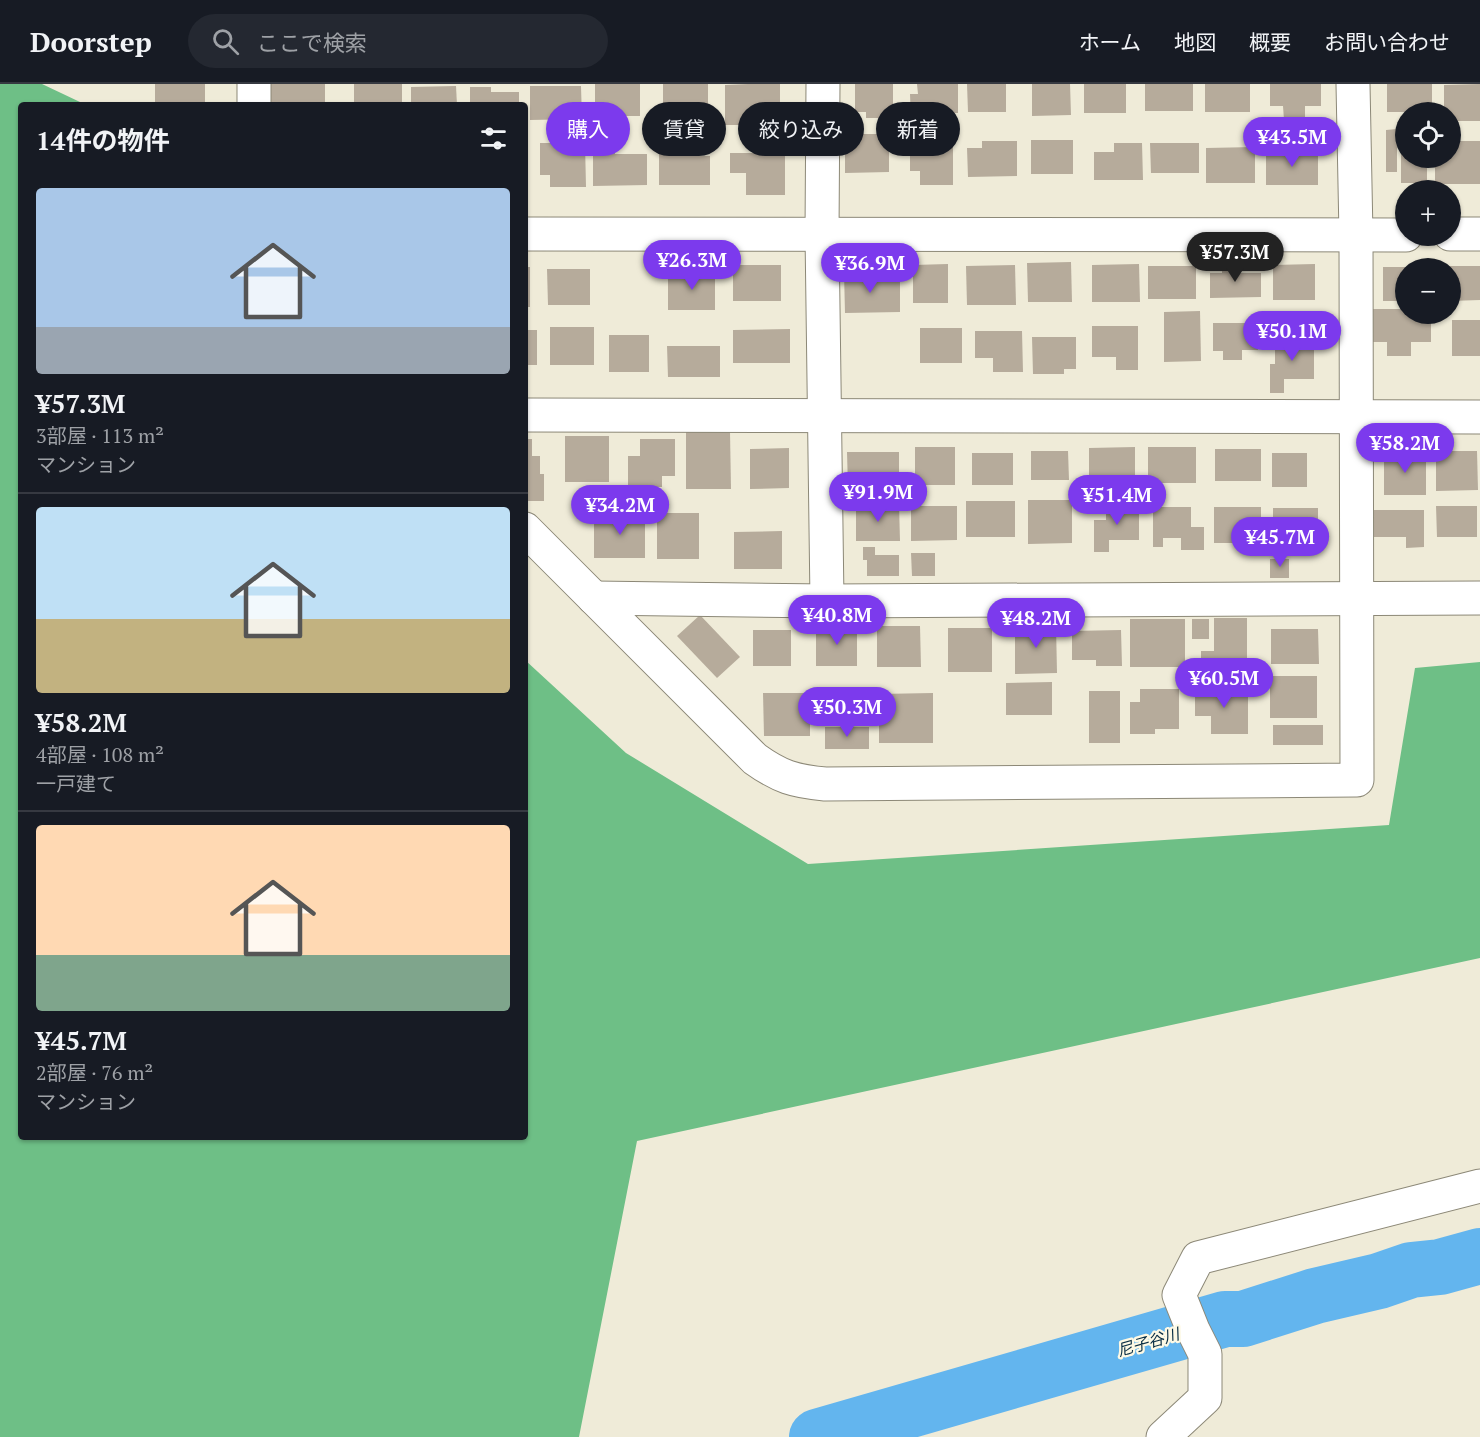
<!DOCTYPE html>
<html lang="ja">
<meta charset="utf-8">
<style>
:root{--surface:#171b24;--page:#242831;--text:#f1f3f6;--muted:#9ea1a6;--line:#363941;--accent:#7c3aed}
body{margin:0;font-family:"PT Serif","Noto Sans JP",serif;background:var(--page);color:var(--text);height:100vh;display:flex;flex-direction:column;font-size:22px;white-space:nowrap}
*{box-sizing:border-box;margin:0}
p{font-size:20px;color:var(--muted)}
.icon{flex:none;width:33px;height:33px;fill:none;stroke:currentColor;stroke-width:2;stroke-linecap:round;stroke-linejoin:round}
.map{position:relative;flex:1;overflow:hidden}
.details{position:absolute;left:18px;top:18px;width:510px;height:1038px;display:flex;flex-direction:column;background:var(--surface);border-radius:6px;box-shadow:0 2px 4px #0004}
.details>*{flex:none}
.guide{position:absolute;left:546px;top:18px;width:570px;height:54px;display:flex;gap:12px}
.fabs{position:absolute;left:1395px;top:18px;display:grid;gap:12px}
.fabs a{display:grid;place-items:center;width:66px;height:66px;border-radius:50%;background:var(--surface);box-shadow:0 2px 4px #0004;font-size:30px}
.price{position:absolute;translate:-50% -51px;padding:0 14px;border-radius:21px;background:var(--accent);color:#fff;font-size:20px;line-height:39px;filter:drop-shadow(0 2px 3px #0008)}
.price::after{content:'';position:absolute;left:50%;top:36px;width:18px;height:14px;margin-left:-9px;background:inherit;clip-path:polygon(0 0,100% 0,50% 100%)}
.price.current{background:#222;color:#fff}
ul{padding:0;list-style:none}
li{display:grid;align-content:center;gap:12px;height:318px;padding:0 18px}
li+li{border-top:2px solid var(--line)}
li span{display:grid;place-items:center;height:186px;border-radius:6px;color:#555}
li>.icon{margin-inline-start:auto}
span .icon{width:108px;height:108px;fill:#fffc;stroke-width:1}
li b{font-size:26px}
h2{display:flex;justify-content:space-between;align-items:center;height:72px;padding:0 18px;font-size:26px}
.pill{padding:0 21px;border-radius:27px;background:var(--surface);box-shadow:0 2px 4px #0004;font-size:21px;line-height:54px}
.pill.current{background:var(--accent);color:#fff}
header{display:flex;align-items:center;gap:36px;box-sizing:border-box;height:84px;padding:0 30px;background:var(--surface);border-bottom:2px solid var(--line)}
header strong{font-size:28px}
nav{display:flex;gap:33px;margin-inline-start:auto;font-size:21px}
.search{width:420px;height:54px;background:var(--page);display:flex;align-items:center;gap:15px;box-sizing:border-box;padding:0 21px;border-radius:33px;color:var(--muted);font-size:22px}
.map>svg:first-child{display:block}
.forest{fill:#6ebf86}
.lines{fill:none;stroke-linecap:round;stroke-linejoin:round}
.river{stroke:#63b5ee;stroke-width:56}
.building{fill:#b6ab9b}
.minor-casing{stroke:#8c8877;stroke-width:35}
.minor{stroke:#fff;stroke-width:33}
.labels{text-anchor:middle;stroke-width:4.5;stroke-linejoin:round;paint-order:stroke}
.water-label{font-size:16px;font-style:italic;fill:#082d44;stroke:#fdf9e5}
</style>
<header>
<strong>Doorstep</strong>
<div class="search"><svg class="icon" aria-label="search" viewBox="0 0 24 24"><circle cx="10" cy="10" r="6"/><path d="M15 15l6 6"/></svg>ここで検索</div>
<nav><a>ホーム</a><a>地図</a><a>概要</a><a>お問い合わせ</a></nav>
</header>
<div class="map">
<svg width="1480" height="1353" viewBox="0 0 1480 1353">
<rect width="100%" height="100%" fill="#efebd8"/>
<!-- forest -->
<polygon class="forest" points="0,0 42,0 80,18 81,21 21,21 21,1053 525,1053 525,576 626,669 808,780 1389,741 1415,584 1480,578 1480,874 637,1057 579,1353 0,1353"/>
<g class="lines">
<!-- river -->
<polyline class="river" points="817,1353 1225,1235 1243,1235 1315,1212 1379,1197 1411,1186 1440,1183 1480,1172"/>
</g>
<!-- building -->
<g class="building">
<rect x="155" y="0" width="50" height="21"/>
<rect x="268" y="0" width="57" height="21"/>
<rect x="354" y="0" width="48" height="21"/>
<rect x="595" y="0" width="45" height="32"/>
<rect x="663" y="0" width="45" height="35"/>
<polygon points="748,0 780,0 780,33 764,33 764,41 725,41 725,1"/>
<polygon points="855,0 893,0 893,28 890,28 890,34 866,34 866,28 855,28"/>
<polygon points="917,0 958,0 958,29 924,29 924,37 911,37 910,10 918,10"/>
<polygon points="967,0 1006,0 1006,28 968,28"/>
<polygon points="1032,0 1070,0 1071,31 1032,32"/>
<rect x="1084" y="0" width="42" height="29"/>
<rect x="1145" y="0" width="48" height="27"/>
<rect x="1205" y="0" width="45" height="28"/>
<polygon points="1270,0 1321,0 1321,22 1305,22 1305,36 1284,36 1283,22 1270,22"/>
<rect x="1387" y="0" width="45" height="28"/>
<polygon points="1480,0 1480,37 1450,37 1450,28 1444,28 1444,1"/>
<polygon points="456,2 457,21 411,21 411,3"/>
<polygon points="530,2 581,2 582,35 530,36"/>
<polygon points="470,3 491,3 491,8 519,8 519,21 470,21"/>
<polygon points="1397,45 1397,88 1386,88 1386,46"/>
<polygon points="845,50 889,50 889,88 845,89"/>
<polygon points="1401,52 1406,52 1406,74 1427,74 1427,99 1401,99"/>
<polygon points="953,54 953,101 920,101 920,87 910,87 910,68 920,68 920,55"/>
<rect x="1031" y="56" width="42" height="34"/>
<polygon points="982,57 1017,57 1017,92 968,93 967,64 982,64"/>
<polygon points="1450,57 1480,57 1480,100 1435,100 1435,74 1450,74"/>
<polygon points="540,59 585,59 586,103 550,103 550,91 540,91"/>
<polygon points="1114,59 1142,59 1143,96 1094,96 1094,68 1114,68"/>
<polygon points="1150,59 1199,59 1199,89 1151,89"/>
<polygon points="1255,63 1255,99 1206,99 1206,64"/>
<polygon points="659,65 679,65 679,72 710,72 710,101 659,101"/>
<polygon points="593,66 615,66 615,70 647,70 647,101 593,102"/>
<polygon points="1318,67 1318,101 1266,101 1266,68"/>
<polygon points="730,69 785,69 785,111 746,111 746,89 730,89"/>
<rect x="525" y="76" width="3" height="30"/>
<polygon points="1222,177 1240,177 1240,189 1261,189 1261,213 1210,214 1210,189 1222,189"/>
<polygon points="1071,178 1072,218 1028,218 1027,179"/>
<polygon points="948,180 948,219 913,219 913,181"/>
<polygon points="1139,180 1140,218 1092,218 1092,181"/>
<polygon points="1315,180 1315,216 1273,216 1273,181"/>
<rect x="733" y="181" width="48" height="36"/>
<polygon points="1015,181 1016,221 967,221 966,182"/>
<rect x="1148" y="182" width="48" height="33"/>
<polygon points="1446,182 1480,182 1480,216 1450,217 1450,184 1446,184"/>
<rect x="525" y="183" width="5" height="40"/>
<rect x="1383" y="183" width="23" height="34"/>
<polygon points="547,185 590,185 590,221 548,221"/>
<polygon points="715,187 715,226 668,226 668,188"/>
<polygon points="844,188 882,188 882,198 900,198 900,228 845,229"/>
<polygon points="1372,225 1406,225 1406,230 1431,230 1431,258 1411,258 1411,272 1387,272 1387,258 1372,258"/>
<polygon points="1200,227 1201,277 1164,278 1164,228"/>
<rect x="1452" y="236" width="28" height="36"/>
<polygon points="1213,239 1258,239 1258,266 1242,266 1242,276 1223,276 1223,267 1213,267"/>
<polygon points="1092,242 1138,242 1138,286 1116,286 1116,273 1092,273"/>
<rect x="550" y="243" width="44" height="38"/>
<rect x="920" y="244" width="42" height="35"/>
<polygon points="790,245 790,279 733,279 733,246"/>
<rect x="525" y="246" width="12" height="35"/>
<polygon points="975,247 1022,247 1023,288 993,288 993,274 975,274"/>
<rect x="609" y="251" width="40" height="37"/>
<polygon points="1032,253 1076,253 1076,285 1064,285 1064,290 1033,290"/>
<polygon points="1275,255 1314,255 1314,295 1284,295 1284,309 1270,309 1270,280 1275,280"/>
<polygon points="667,262 720,262 720,293 668,293"/>
<polygon points="686,348 730,348 731,405 686,405"/>
<rect x="565" y="352" width="44" height="46"/>
<polygon points="525,355 532,355 532,372 540,372 540,390 544,390 544,417 525,417"/>
<polygon points="640,355 675,355 675,392 662,392 662,403 628,403 628,372 640,372"/>
<rect x="915" y="363" width="40" height="38"/>
<polygon points="1135,363 1135,396 1089,396 1089,364"/>
<rect x="1148" y="363" width="48" height="36"/>
<polygon points="789,364 789,404 750,405 750,365"/>
<rect x="1215" y="365" width="46" height="32"/>
<polygon points="1031,367 1068,367 1069,396 1031,396"/>
<polygon points="1436,367 1477,367 1478,406 1436,407"/>
<polygon points="847,368 899,368 899,404 848,404"/>
<rect x="972" y="369" width="41" height="32"/>
<rect x="1272" y="369" width="35" height="34"/>
<rect x="1384" y="369" width="42" height="42"/>
<polygon points="1028,416 1072,416 1072,459 1028,460"/>
<rect x="966" y="417" width="49" height="36"/>
<polygon points="1139,419 1139,456 1109,456 1109,468 1094,468 1094,436 1106,436 1106,420"/>
<polygon points="899,420 900,457 856,457 856,421"/>
<polygon points="911,422 957,422 957,456 911,457"/>
<polygon points="1436,422 1477,422 1477,453 1437,453"/>
<polygon points="1153,423 1191,423 1191,443 1204,443 1204,466 1181,466 1181,454 1163,454 1163,463 1153,463"/>
<rect x="1214" y="423" width="47" height="36"/>
<rect x="1273" y="424" width="45" height="42"/>
<polygon points="1373,426 1424,426 1424,463 1406,464 1406,453 1374,453"/>
<rect x="594" y="429" width="51" height="45"/>
<rect x="657" y="429" width="42" height="46"/>
<polygon points="782,447 782,485 734,485 734,448"/>
<polygon points="863,463 875,463 875,471 899,471 899,492 867,492 867,476 863,476"/>
<polygon points="911,469 935,469 935,492 912,492"/>
<rect x="1270" y="475" width="19" height="19"/>
<polygon points="700,531 740,573 717,594 677,552"/>
<polygon points="1214,534 1247,534 1247,578 1227,578 1227,583 1201,583 1201,567 1214,567"/>
<rect x="1130" y="535" width="55" height="48"/>
<rect x="1192" y="535" width="17" height="20"/>
<rect x="816" y="541" width="41" height="41"/>
<polygon points="1015,541 1056,541 1057,589 1015,590"/>
<polygon points="877,542 920,542 921,583 877,583"/>
<rect x="948" y="544" width="44" height="44"/>
<polygon points="1271,545 1318,545 1319,580 1271,580"/>
<rect x="753" y="546" width="38" height="36"/>
<polygon points="1121,546 1122,582 1096,582 1096,576 1072,576 1072,547"/>
<rect x="1270" y="592" width="47" height="42"/>
<polygon points="1052,598 1052,631 1006,631 1006,599"/>
<polygon points="1195,604 1248,604 1248,650 1211,650 1211,632 1195,632"/>
<polygon points="1140,605 1179,605 1179,645 1155,645 1155,650 1130,650 1130,618 1140,618"/>
<polygon points="870,606 871,631 822,631 822,607"/>
<rect x="1089" y="607" width="31" height="52"/>
<polygon points="763,609 810,609 810,652 764,652"/>
<polygon points="933,609 933,659 879,659 879,610"/>
<rect x="1273" y="641" width="50" height="20"/>
<rect x="825" y="643" width="44" height="22"/>
</g>
<g class="lines">
<defs>
<g id="minor">
<polyline points="254,0 254,21"/>
<polyline points="823,0 822,150 827,517"/>
<polyline points="525,150 1406,151"/>
<polyline points="1450,150 1480,150"/>
<polyline points="525,331 1480,333"/>
<path d="M525 445 755 675C780 693 794 697 825 700L1357 696 1356 151 1353 0"/>
<polyline points="594,514 827,517 1480,514"/>
<polyline points="1163,1353 1205,1314 1205,1270 1193,1246 1179,1211 1198,1174 1480,1102"/>
</g>
</defs>
<!-- minor casing -->
<use href="#minor" class="minor-casing"/>
<!-- minor -->
<use href="#minor" class="minor"/>
</g>
<g class="labels">
<!-- water labels -->
<g class="water-label">
<text transform="translate(1148 1258) rotate(-16)" y="6">尼子谷川</text>
</g>
</g>
</svg>
<div class="fabs">
<a><svg class="icon" aria-label="locate" viewBox="0 0 24 24"><circle cx="12" cy="12" r="6"/><path d="M12 2v4M12 18v4M2 12h4M18 12h4"/></svg></a>
<a>+</a>
<a>−</a>
</div>
<b class="price" style="left:1292px;top:84px">¥43.5M</b>
<b class="price current" style="left:1235px;top:199px">¥57.3M</b>
<b class="price" style="left:692px;top:207px">¥26.3M</b>
<b class="price" style="left:870px;top:210px">¥36.9M</b>
<b class="price" style="left:1292px;top:278px">¥50.1M</b>
<b class="price" style="left:1405px;top:390px">¥58.2M</b>
<b class="price" style="left:878px;top:439px">¥91.9M</b>
<b class="price" style="left:1117px;top:442px">¥51.4M</b>
<b class="price" style="left:620px;top:452px">¥34.2M</b>
<b class="price" style="left:1280px;top:484px">¥45.7M</b>
<b class="price" style="left:837px;top:562px">¥40.8M</b>
<b class="price" style="left:1036px;top:565px">¥48.2M</b>
<b class="price" style="left:1224px;top:625px">¥60.5M</b>
<b class="price" style="left:847px;top:654px">¥50.3M</b>
<div class="guide">
<a class="pill current">購入</a>
<a class="pill">賃貸</a>
<a class="pill">絞り込み</a>
<a class="pill">新着</a>
</div>
<section class="details">
<h2>14件の物件<svg class="icon" aria-label="filters" viewBox="0 0 24 24"><path d="M4 7h16M4 17h16"/><circle cx="9" cy="7" r="2"/><circle cx="15" cy="17" r="2"/></svg></h2>
<ul>
<li><span style="background:linear-gradient(#a9c7e8 75%,#9aa5b1 0)"><svg class="icon" aria-label="home" viewBox="0 0 24 24"><path d="M3 11l9-7 9 7M6 9v11h12V9"/></svg></span><div><b>¥57.3M</b><p>3部屋 · 113 m²</p><p>マンション</p></div></li>
<li><span style="background:linear-gradient(#bfe0f5 60%,#c2b280 0)"><svg class="icon" aria-label="home" viewBox="0 0 24 24"><path d="M3 11l9-7 9 7M6 9v11h12V9"/></svg></span><div><b>¥58.2M</b><p>4部屋 · 108 m²</p><p>一戸建て</p></div></li>
<li><span style="background:linear-gradient(#ffd9b3 70%,#7fa58c 0)"><svg class="icon" aria-label="home" viewBox="0 0 24 24"><path d="M3 11l9-7 9 7M6 9v11h12V9"/></svg></span><div><b>¥45.7M</b><p>2部屋 · 76 m²</p><p>マンション</p></div></li>
</ul>
</section>
</div>
